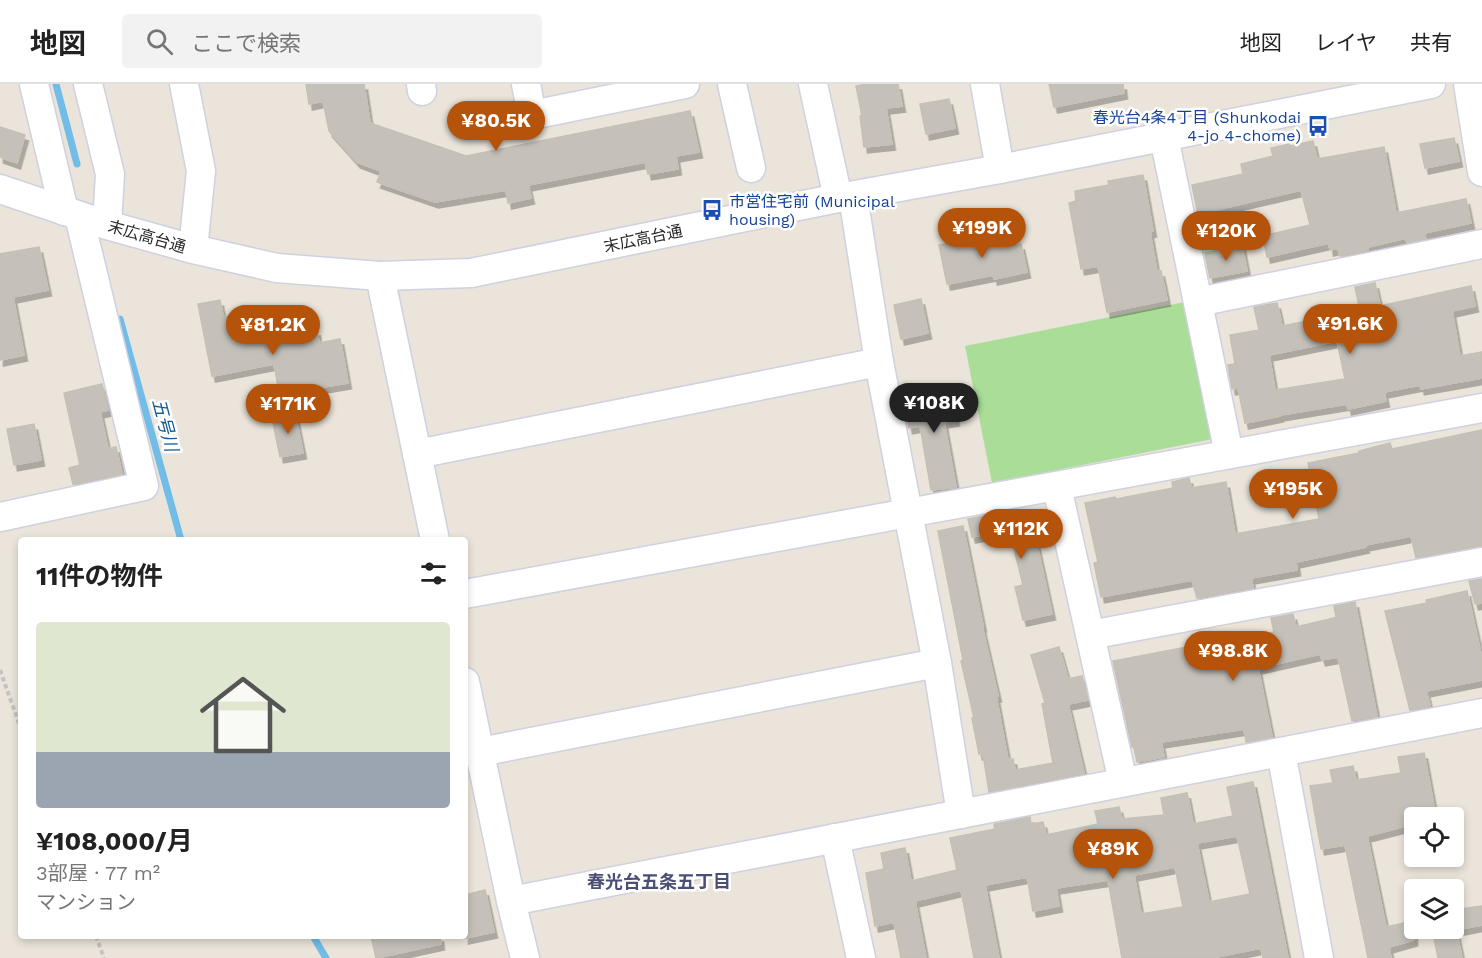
<!DOCTYPE html>
<html lang="ja">
<meta charset="utf-8">
<style>
:root{--surface:#fff;--page:#f2f2f2;--text:#222;--muted:#767676;--line:#e0e0e0;--accent:#b45309}
body{margin:0;font-family:"Work Sans","Noto Sans JP",sans-serif;background:var(--page);color:var(--text);height:100vh;display:flex;flex-direction:column;font-size:22px;white-space:nowrap}
*{box-sizing:border-box;margin:0}
p{font-size:20px;color:var(--muted)}
.icon{flex:none;width:33px;height:33px;fill:none;stroke:currentColor;stroke-width:2;stroke-linecap:round;stroke-linejoin:round}
.map{position:relative;flex:1;overflow:hidden}
.details{position:absolute;left:18px;top:453px;width:450px;height:402px;display:flex;flex-direction:column;background:var(--surface);border-radius:6px;box-shadow:0 3px 9px #0003}
.details>*{flex:none}
.fabs{position:absolute;left:1404px;top:723px;display:grid;gap:12px}
.fabs a{display:grid;place-items:center;width:60px;height:60px;border-radius:6px;background:var(--surface);box-shadow:0 3px 9px #0003;font-size:30px}
.price{position:absolute;translate:-50% -51px;padding:0 14px;border-radius:21px;background:var(--accent);color:#fff;font-size:20px;line-height:39px;filter:drop-shadow(0 2px 3px #0008)}
.price::after{content:'';position:absolute;left:50%;top:36px;width:18px;height:14px;margin-left:-9px;background:inherit;clip-path:polygon(0 0,100% 0,50% 100%)}
.price.active{background:#222;color:#fff}
ul{padding:0;list-style:none}
li{display:grid;align-content:center;gap:12px;height:318px;padding:0 18px}
li+li{border-top:2px solid var(--line)}
li span{display:grid;place-items:center;height:186px;border-radius:6px;color:#555}
li>.icon{margin-inline-start:auto}
span .icon{width:108px;height:108px;fill:#fffc;stroke-width:1}
li b{font-size:26px}
h2{display:flex;justify-content:space-between;align-items:center;height:72px;padding:0 18px;font-size:26px}
header{display:flex;align-items:center;gap:36px;box-sizing:border-box;height:84px;padding:0 30px;background:var(--surface);border-bottom:2px solid var(--line)}
header strong{font-size:28px}
nav{display:flex;gap:33px;margin-inline-start:auto;font-size:21px}
.search{width:420px;height:54px;background:var(--page);display:flex;align-items:center;gap:15px;box-sizing:border-box;padding:0 21px;border-radius:6px;color:var(--muted);font-size:22px}
.map>svg:first-child{display:block}
.green{fill:#aade98}
.lines{fill:none;stroke-linecap:round;stroke-linejoin:round}
.stream{stroke:#71bde7;stroke-width:7}
.building{fill:#c5c1ba;stroke:#c5c0b4;stroke-width:1.5;fill-rule:evenodd;filter:url(#shadow)}
.minor-casing{stroke:#cfd1e0;stroke-width:31}
.path{stroke:#c3c3c3;stroke-width:4;stroke-dasharray:4.5 3;stroke-linecap:butt}
.minor{stroke:#fff;stroke-width:28}
.labels{text-anchor:middle;stroke-width:5;stroke-linejoin:round;paint-order:stroke}
.transit-label{font-size:16px;fill:#164399;stroke:#fff;text-anchor:end}
.street-label{font-size:16px;fill:#282828;stroke:#fff}
.water-label{font-size:18px;font-style:italic;fill:#145a90;stroke:#fff}
.neighbourhood-label{font-size:18px;font-weight:bold;fill:#4b4f75;stroke:#fff}
</style>
<header>
<strong>地図</strong>
<div class="search"><svg class="icon" aria-label="search" viewBox="0 0 24 24"><circle cx="10" cy="10" r="6"/><path d="M15 15l6 6"/></svg>ここで検索</div>
<nav><a>地図</a><a>レイヤ</a><a>共有</a></nav>
</header>
<div class="map">
<svg width="1482" height="874" viewBox="0 0 1482 874">
<defs>
<filter id="shadow"><feDropShadow dx="3.5" dy="6" stdDeviation="0" flood-color="#0004"/></filter>
</defs>
<rect width="100%" height="100%" fill="#eae4da"/>
<!-- green -->
<polygon class="green" points="1185,218 1213,355 992,399 965,262"/>
<g class="lines">
<!-- stream -->
<g class="stream">
<polyline points="56,0 77,80"/>
<polyline points="120,235 181,456"/>
<polyline points="313,852 326,874"/>
</g>
</g>
<!-- building -->
<g class="building">
<polygon points="306,0 364,0 370,39 466,72 690,27 699,68 676,72 678,85 648,90 645,78 528,101 531,114 508,119 506,106 435,118 377,98 381,87 357,78 329,47 323,17 309,20"/>
<polygon points="866,0 898,0 902,22 886,24 892,60 864,63 860,32 862,32 856,2"/>
<polygon points="1049,0 1123,0 1124,9 1054,23"/>
<polygon points="949,15 955,44 926,50 920,20"/>
<polygon points="0,43 25,51 17,79 0,73"/>
<polygon points="1454,54 1459,77 1425,84 1420,60"/>
<polygon points="1313,57 1317,75 1384,63 1396,129 1466,115 1471,139 1424,149 1426,155 1407,159 1406,154 1368,163 1368,166 1340,172 1338,164 1330,166 1329,159 1267,173 1263,152 1310,141 1301,106 1198,130 1192,101 1243,90 1241,80 1273,72 1271,64 1289,60 1290,62"/>
<polygon points="1143,91 1153,147 1150,148 1157,188 1161,187 1167,216 1107,228 1098,182 1081,185 1069,119 1076,117 1075,107 1109,101 1108,97"/>
<polygon points="1010,150 1013,162 1021,160 1027,188 994,195 993,191 947,200 939,161 971,155 972,158"/>
<polygon points="1242,161 1247,187 1210,194 1205,169"/>
<polygon points="39,163 48,206 13,213 24,271 0,276 0,170"/>
<path d="M1375 199 1380 222 1471 202 1475 222 1452 227 1460 272 1482 268V294L1421 305 1420 301 1384 308 1386 317 1348 325 1347 320 1280 331V332L1245 339 1238 304 1232 305 1228 281 1235 280 1230 251 1259 246 1254 223 1277 219 1282 242 1360 227 1355 203ZM1337 257 1345 295 1275 306 1269 271Z"/>
<polygon points="921,215 928,249 901,255 894,221"/>
<polygon points="220,216 223,233 239,230 245,260 317,246 319,259 340,255 348,299 305,306 308,320 282,325 274,280 212,292 198,220"/>
<polygon points="102,300 108,326 100,328 108,365 116,363 122,390 73,400 69,384 80,381 64,309"/>
<polygon points="951,306 956,336 944,338 956,403 931,406 920,342 909,344 903,315"/>
<polygon points="295,329 303,369 280,373 272,334"/>
<polygon points="34,340 41,376 14,381 7,345"/>
<polygon points="1482,346 1482,462 1416,474 1411,452 1365,461 1366,463 1296,478 1297,486 1251,494 1253,504 1197,514 1192,496 1101,513 1094,479 1098,478 1085,419 1115,413 1116,415 1173,404 1172,398 1189,394 1191,404 1226,398 1235,450 1319,435 1308,379 1359,369 1359,367 1390,359 1392,365"/>
<polygon points="1011,427 1012,438 1031,433 1052,530 1023,536 1015,503 1023,501 1009,445 972,453 968,435"/>
<polygon points="963,442 983,542 982,542 998,612 996,612 1008,676 1013,675 1015,686 1053,679 1042,620 1045,619 1031,571 1059,563 1068,595 1082,592 1088,616 1068,620 1084,689 989,708 983,670 979,670 972,634 974,634 961,577 963,576 938,447"/>
<polygon points="1482,495 1482,519 1475,520 1469,497"/>
<polygon points="1467,507 1482,575 1482,596 1426,607 1430,622 1410,626 1385,527 1427,519 1426,516"/>
<polygon points="1355,518 1377,633 1352,637 1338,573 1322,576 1320,570 1258,584 1272,653 1246,658 1244,645 1161,658 1164,673 1137,678 1134,663 1132,663 1113,577 1219,557 1219,559 1274,548 1271,534 1293,530 1296,543 1334,534 1336,533 1334,522"/>
<polygon points="1424,669 1436,734 1414,734 1414,740 1367,752 1386,843 1414,837 1414,856 1389,863 1391,874 1368,874 1345,761 1321,765 1310,702 1333,699 1330,686 1353,682 1356,696 1401,689 1398,673"/>
<path d="M1253 698 1288 874H1263L1261 864 1211 874H1122L1108 796 1056 804 1059 822 1033 827 1027 793 985 801 999 874H974L961 806 915 817 926 874H901L894 838 875 842 866 789 884 785 881 769 905 764 911 797 957 786 950 754 995 745 994 740 1030 733 1031 740 1043 738 1046 751 1098 740 1095 727 1119 723 1122 735 1164 731 1161 714 1187 709 1193 740 1233 732 1227 703ZM1237 752 1250 810 1209 818 1197 759ZM1175 783 1183 823 1141 830 1134 791Z"/>
<polygon points="485,806 494,848 465,854 465,811"/>
<polygon points="1482,822 1482,841 1456,846 1462,874 1438,874 1432,844 1454,844 1454,826"/>
<polygon points="371,852 440,852 441,860 376,874"/>
</g>
<g class="lines">
<defs>
<g id="minor">
<polyline points="34,0 64,127"/>
<polyline points="88,0 110,90 107,141"/>
<polyline points="184,0 201,87 193,165"/>
<polyline points="421,0 422,7"/>
<polyline points="526,0 532,31 685,0"/>
<polyline points="732,0 751,84"/>
<polyline points="813,0 838,114"/>
<polyline points="985,0 1000,85"/>
<polyline points="1468,0 1482,88"/>
<polyline points="1164,53 1229,370"/>
<polyline points="0,105 107,141 193,165 277,184 380,192 471,189 838,114 1000,85 1431,0"/>
<polyline points="853,112 879,278 937,579 961,730"/>
<polyline points="380,192 435,456"/>
<polyline points="1198,218 1482,160"/>
<polyline points="417,370 879,278"/>
<polyline points="1057,403 1123,698"/>
<polyline points="0,433 144,402 79,132"/>
<polyline points="465,510 1482,324"/>
<polyline points="1090,551 1482,478"/>
<polyline points="465,598 511,817 525,874"/>
<polyline points="480,668 937,579"/>
<polyline points="1281,668 1319,874"/>
<polyline points="835,754 861,874"/>
<polyline points="511,817 1482,629"/>
</g>
</defs>
<!-- minor casing -->
<use href="#minor" class="minor-casing"/>
<!-- path -->
<g class="path">
<polyline points="0,586 21,645"/>
<polyline points="96,852 104,874"/>
</g>
<!-- minor -->
<use href="#minor" class="minor"/>
</g>
<!-- icons -->
<defs>
<symbol id="bus-bare" viewBox="-9 -9 18 18"><path d="M-5-6H5V4H4V6H2V4H-2V6H-4V4H-5ZM-3.5-4V0h7V-4ZM-3.5 1.2v1.5H-2V1.2ZM2 1.2v1.5H3.5V1.2Z" fill="#1a4fb4" stroke="#fff" stroke-width="2.5" paint-order="stroke"/></symbol>
</defs>
<g fill-rule="evenodd">
<use href="#bus-bare" x="1303" y="27" width="30" height="30"/>
<use href="#bus-bare" x="697" y="111" width="30" height="30"/>
</g>
<g class="labels">
<!-- transit labels -->
<g class="transit-label">
<text x="1301" y="39">春光台4条4丁目 (Shunkodai<tspan x="1301" dy="18">4-jo 4-chome)</tspan></text>
<text x="729" y="123" text-anchor="start">市営住宅前 (Municipal<tspan x="729" dy="18">housing)</tspan></text>
</g>
<!-- street labels -->
<g class="street-label">
<text transform="translate(147 152) rotate(16)" y="6">末広高台通</text>
<text transform="translate(643 154) rotate(-12)" y="6">末広高台通</text>
</g>
<!-- water labels -->
<g class="water-label">
<text transform="translate(165 341) rotate(75)" y="6">五号川</text>
</g>
<!-- neighbourhood labels -->
<g class="neighbourhood-label">
<text x="659" y="804">春光台五条五丁目</text>
</g>
</g>
</svg>
<div class="fabs">
<a><svg class="icon" aria-label="locate" viewBox="0 0 24 24"><circle cx="12" cy="12" r="6"/><path d="M12 2v4M12 18v4M2 12h4M18 12h4"/></svg></a>
<a><svg class="icon" aria-label="layers" viewBox="0 0 24 24"><path d="M12 4l9 5-9 5-9-5zM3 14l9 5 9-5"/></svg></a>
</div>
<b class="price" style="left:496px;top:68px">¥80.5K</b>
<b class="price" style="left:982px;top:175px">¥199K</b>
<b class="price" style="left:1226px;top:178px">¥120K</b>
<b class="price" style="left:1350px;top:271px">¥91.6K</b>
<b class="price" style="left:273px;top:272px">¥81.2K</b>
<b class="price active" style="left:934px;top:350px">¥108K</b>
<b class="price" style="left:288px;top:351px">¥171K</b>
<b class="price" style="left:1293px;top:436px">¥195K</b>
<b class="price" style="left:1021px;top:476px">¥112K</b>
<b class="price" style="left:1233px;top:598px">¥98.8K</b>
<b class="price" style="left:1113px;top:796px">¥89K</b>
<section class="details">
<h2>11件の物件<svg class="icon" aria-label="filters" viewBox="0 0 24 24"><path d="M4 7h16M4 17h16"/><circle cx="9" cy="7" r="2"/><circle cx="15" cy="17" r="2"/></svg></h2>
<ul>
<li><span style="background:linear-gradient(#dfe7d0 70%,#9aa5b1 0)"><svg class="icon" aria-label="home" viewBox="0 0 24 24"><path d="M3 11l9-7 9 7M6 9v11h12V9"/></svg></span><div><b>¥108,000/月</b><p>3部屋 · 77 m²</p><p>マンション</p></div></li>
</ul>
</section>
</div>
